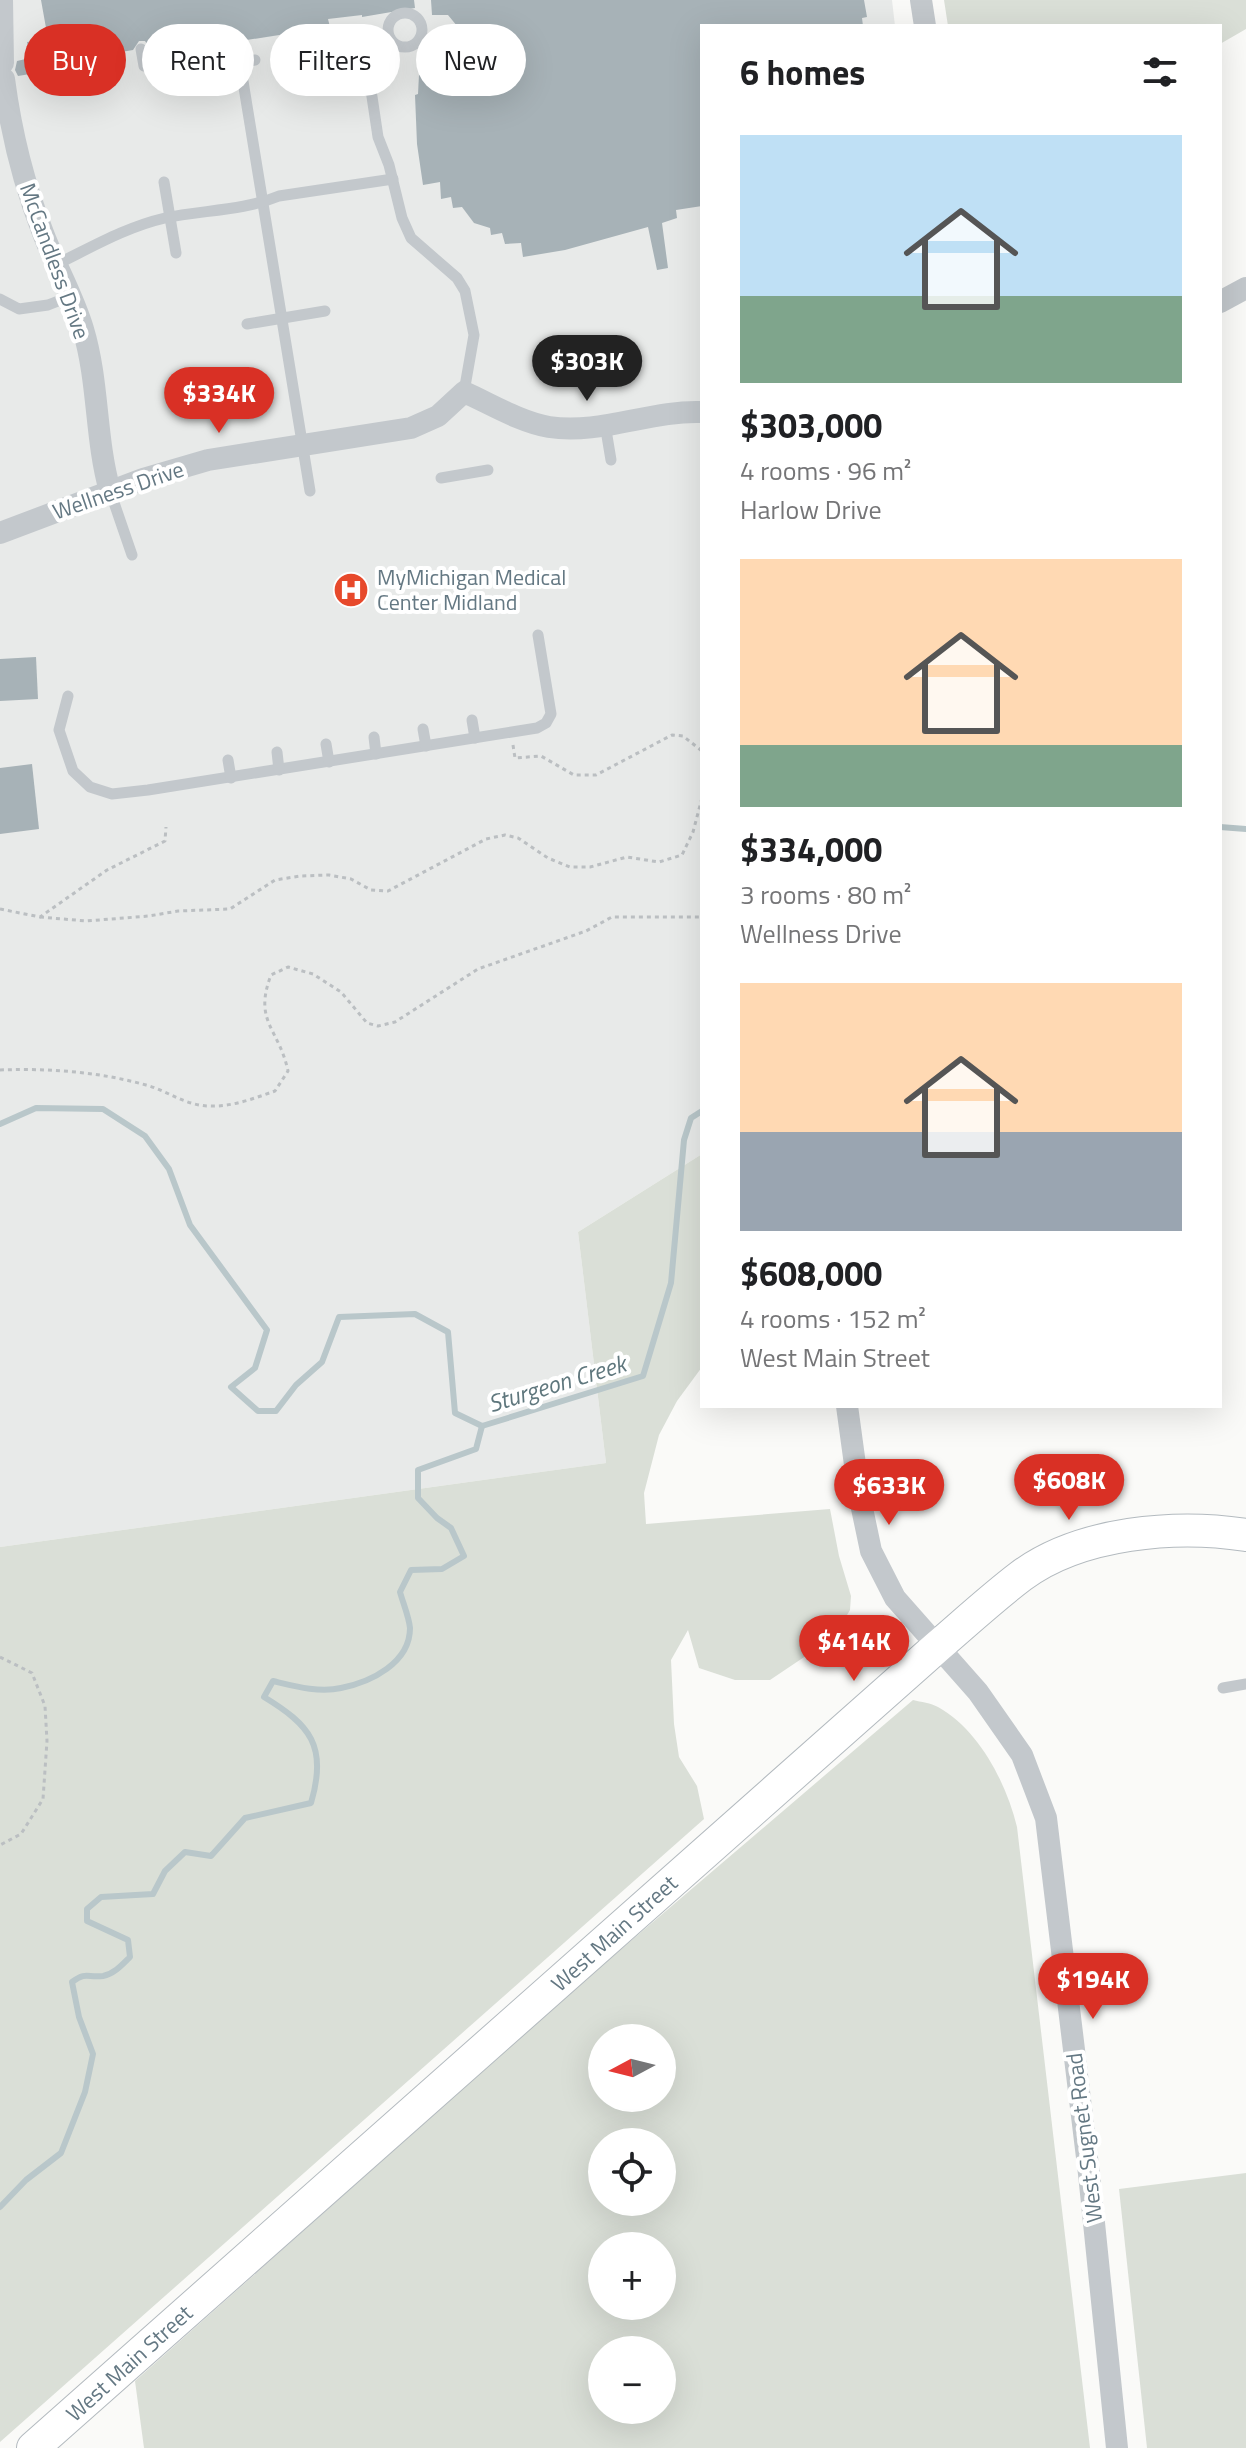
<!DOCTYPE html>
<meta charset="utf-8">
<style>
:root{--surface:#fff;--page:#f6f6f6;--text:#202124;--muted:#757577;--accent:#d93025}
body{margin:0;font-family:"Titillium Web",sans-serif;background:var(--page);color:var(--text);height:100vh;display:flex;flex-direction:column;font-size:30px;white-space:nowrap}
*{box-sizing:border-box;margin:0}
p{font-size:26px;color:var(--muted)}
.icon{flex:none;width:44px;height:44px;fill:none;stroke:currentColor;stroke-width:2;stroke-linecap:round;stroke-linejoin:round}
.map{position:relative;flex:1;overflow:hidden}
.panel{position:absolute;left:700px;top:24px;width:522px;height:1384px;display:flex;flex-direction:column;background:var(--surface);border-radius:0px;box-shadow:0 8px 32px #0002}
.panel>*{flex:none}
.banner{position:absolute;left:24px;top:24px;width:556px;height:72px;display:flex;gap:16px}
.needle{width:52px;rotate:263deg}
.buttons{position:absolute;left:588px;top:2024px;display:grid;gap:16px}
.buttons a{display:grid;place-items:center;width:88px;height:88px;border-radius:50%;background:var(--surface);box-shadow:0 8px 32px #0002;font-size:40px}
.price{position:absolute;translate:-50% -68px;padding:0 18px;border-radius:28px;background:var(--accent);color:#fff;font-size:26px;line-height:52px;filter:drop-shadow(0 2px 4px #0008)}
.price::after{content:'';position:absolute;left:50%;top:48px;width:24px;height:18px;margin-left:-12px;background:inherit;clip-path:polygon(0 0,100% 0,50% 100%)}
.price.current{background:#222;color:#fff}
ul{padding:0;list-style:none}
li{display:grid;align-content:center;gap:16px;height:424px;padding:0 40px}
li span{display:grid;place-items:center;height:248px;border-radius:0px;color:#555}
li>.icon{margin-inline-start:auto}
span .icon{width:144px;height:144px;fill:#fffc;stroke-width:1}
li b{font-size:34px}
h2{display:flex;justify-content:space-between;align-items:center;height:96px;padding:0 40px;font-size:34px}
.tag{padding:0 28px;border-radius:36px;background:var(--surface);box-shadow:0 8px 32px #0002;font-size:28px;line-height:72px}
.tag.current{background:var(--accent);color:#fff}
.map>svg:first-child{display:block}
.built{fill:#e8eae9}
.green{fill:#dadfd7;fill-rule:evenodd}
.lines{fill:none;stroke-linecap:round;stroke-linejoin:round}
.stream{stroke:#b9c7ca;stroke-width:6}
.building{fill:#a7b2b7}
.secondary-casing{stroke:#b3babf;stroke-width:34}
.path{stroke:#bbbfc2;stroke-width:3;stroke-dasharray:4 4;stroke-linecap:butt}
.lane{stroke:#c3c8cc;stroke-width:11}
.street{stroke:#c3c8cc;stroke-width:22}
.secondary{stroke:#fff;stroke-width:32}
.labels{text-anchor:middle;stroke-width:8;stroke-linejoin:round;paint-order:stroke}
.street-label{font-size:22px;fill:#647883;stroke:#fff}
.poi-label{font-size:22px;fill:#647883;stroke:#fff;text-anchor:start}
.water-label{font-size:24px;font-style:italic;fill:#5f777d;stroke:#fff}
</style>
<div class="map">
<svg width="1246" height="2448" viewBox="0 0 1246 2448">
<rect width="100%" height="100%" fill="#fafaf8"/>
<!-- built -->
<polygon class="built" points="0,0 892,0 895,26 702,26 702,1154 578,1232 606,1463 0,1547"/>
<!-- green -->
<g class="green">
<polygon points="944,0 1246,0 1246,29 1220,44 1220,26 948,26"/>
<polygon points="702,1154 702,1367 677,1401 659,1435 644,1493 646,1524 830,1509 839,1556 851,1596 850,1610 834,1637 770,1680 735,1680 699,1668 688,1630 671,1660 674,1724 679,1757 697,1786 704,1819 0,2442 0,1547 606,1463 578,1232"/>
<path d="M913 1700C921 1702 931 1703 938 1707 979 1730 1006 1782 1017 1827L1090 2448H144L135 2381 585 1980ZM602 2038H662V2098H602ZM602 2142H662V2202H602ZM602 2246H662V2306H602ZM602 2350H662V2410H602Z"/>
<polygon points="1246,2173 1246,2448 1147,2448 1119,2189"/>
</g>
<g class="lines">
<!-- stream -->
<g class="stream">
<polyline points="1220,827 1246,829"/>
<polyline points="0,1124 36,1108 103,1109 145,1136 169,1169 190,1225 267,1330 255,1368 231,1387 258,1411 276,1411 296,1385 322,1362 339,1317 415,1314 448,1332 455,1413 482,1426 643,1376 671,1283 684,1140 691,1118 702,1111"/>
<path d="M0 2207 26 2180 61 2153 85 2092 93 2054 79 2017 72 1982C87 1971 87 1978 103 1976 114 1974 122 1965 130 1957L128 1940 87 1921V1909L101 1897 153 1894 165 1871 185 1852 211 1856 245 1818 311 1803C328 1746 310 1725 264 1697L273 1681C294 1686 319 1693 341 1688 371 1682 410 1663 410 1628 409 1617 403 1603 400 1592L411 1570 442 1569 464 1556 451 1528 437 1518 418 1498V1470L476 1449 482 1426"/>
</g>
</g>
<!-- building -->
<g class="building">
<polygon points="41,0 414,0 415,8 362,17 362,15 328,19 330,27 234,42 232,32 203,37 199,32 194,31 188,35 187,40 149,47 145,41 139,41 133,50 98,56 94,50 88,50 82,54 82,59 53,64 54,70 18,76 15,70 17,61 30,58 27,42 48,39"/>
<polygon points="431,0 864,0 867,17 862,18 863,26 702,26 702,206 676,210 677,218 662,223 668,268 657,270 648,227 565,250 523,257 521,243 505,244 502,233 491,235 490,228 474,223 462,207 453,208 451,197 441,199 440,182 423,185 417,144 415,95 418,94 419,75 488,63 483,36 462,32 448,15 432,15"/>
<polygon points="36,657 38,699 0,701 0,659"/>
<polygon points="32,764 39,829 0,834 0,768"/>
</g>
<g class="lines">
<defs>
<path id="secondary" d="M33 2448 937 1647C965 1623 992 1598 1021 1576 1080 1532 1176 1524 1246 1535"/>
</defs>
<!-- secondary casing -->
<use href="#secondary" class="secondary-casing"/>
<!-- path -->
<g class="path">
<polyline points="513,745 515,758 541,756 574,775 596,775 672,735 683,736 702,751"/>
<polyline points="0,909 40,917 107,870 165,841 166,827"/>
<polyline points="40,917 86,921 149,916 178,911 230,909 275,880 300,876 329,875 351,879 371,890 388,891 486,839 505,835 518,838 548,858 570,867 590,867 627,857 659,862 682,855 693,832 702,798"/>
<path d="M0 1070C48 1068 100 1072 146 1085 168 1091 186 1106 210 1106 232 1107 255 1098 275 1091L288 1071C279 1028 253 1022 271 975L288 967 313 974 341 992 367 1023 378 1026 395 1022 478 969 586 931 612 917H702"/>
<polyline points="0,1657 32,1673 45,1706 47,1741 43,1799 21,1834 0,1845"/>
</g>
<!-- lane -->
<g class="lane">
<circle cx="405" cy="30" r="17"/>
<polyline points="195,39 196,57"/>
<polyline points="390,39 364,43 378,137 389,165 402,218 411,238 457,278 465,291 474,335 464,392"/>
<polyline points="141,49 144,66"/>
<polyline points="90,58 93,75"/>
<polyline points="240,63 310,491"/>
<polyline points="220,66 255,60"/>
<polyline points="164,182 176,253"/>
<path d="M57 264C92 247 126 227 165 218 202 210 243 211 279 196L393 179"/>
<polyline points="0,299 19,309 48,305 71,296"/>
<polyline points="247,324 325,311"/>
<polyline points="605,424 611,460"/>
<polyline points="441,478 488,470"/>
<polyline points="110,491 132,555"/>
<polyline points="68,696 59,730 73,771 90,787 112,794 148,790 537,728 546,723 551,714 538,635"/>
<polyline points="472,720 475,738"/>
<polyline points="423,729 426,746"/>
<polyline points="374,737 376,754"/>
<polyline points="326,744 329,762"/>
<polyline points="277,752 279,770"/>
<polyline points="228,760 231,778"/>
<polyline points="1223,1688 1246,1684"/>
</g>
<!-- street -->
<g class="street">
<polyline points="2,0 3,63"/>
<polyline points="921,0 925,26"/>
<path d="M4 79C11 132 23 182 43 233 55 265 73 295 83 329 99 382 95 438 110 491"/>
<polyline points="1220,302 1246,288"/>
<path d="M0 533 143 479 208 460 411 428 438 416 464 392C491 404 520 422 549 427 600 435 651 410 702 412"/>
<polyline points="847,1406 859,1494 871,1551 895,1598 978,1692 1022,1755 1046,1818 1089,2174 1117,2448"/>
</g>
<!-- secondary -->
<use href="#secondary" class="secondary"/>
</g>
<!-- icons -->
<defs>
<symbol id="hospital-disc" viewBox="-11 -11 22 22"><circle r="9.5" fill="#e7492b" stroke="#fff"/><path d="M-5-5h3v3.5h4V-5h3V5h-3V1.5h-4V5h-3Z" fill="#fff"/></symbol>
</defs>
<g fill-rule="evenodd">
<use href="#hospital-disc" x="331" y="570" width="40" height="40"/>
</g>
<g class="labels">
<!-- street labels -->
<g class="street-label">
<text transform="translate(55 261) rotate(70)" y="8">McCandless Drive</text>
<text transform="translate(118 490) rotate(-19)" y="8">Wellness Drive</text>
<text transform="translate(614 1933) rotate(-42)" y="8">West Main Street</text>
<text transform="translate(1084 2138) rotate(-97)" y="8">West Sugnet Road</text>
<text transform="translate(129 2363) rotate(-42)" y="8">West Main Street</text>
</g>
<!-- poi labels -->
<g class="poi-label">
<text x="377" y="585">MyMichigan Medical<tspan x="377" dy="25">Center Midland</tspan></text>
</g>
<!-- water labels -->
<g class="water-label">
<text transform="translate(557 1384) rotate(-17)" y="8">Sturgeon Creek</text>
</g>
</g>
</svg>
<div class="buttons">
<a><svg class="needle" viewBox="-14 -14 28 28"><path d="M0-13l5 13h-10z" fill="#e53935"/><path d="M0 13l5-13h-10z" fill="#757577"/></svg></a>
<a><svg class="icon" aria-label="locate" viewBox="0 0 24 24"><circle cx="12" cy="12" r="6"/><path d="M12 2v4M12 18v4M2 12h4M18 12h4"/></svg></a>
<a>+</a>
<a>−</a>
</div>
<b class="price current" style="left:587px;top:403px">$303K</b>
<b class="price" style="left:219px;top:435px">$334K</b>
<b class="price" style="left:1069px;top:1522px">$608K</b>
<b class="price" style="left:889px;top:1527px">$633K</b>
<b class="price" style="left:854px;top:1683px">$414K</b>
<b class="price" style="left:1093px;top:2021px">$194K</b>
<div class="banner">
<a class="tag current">Buy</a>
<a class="tag">Rent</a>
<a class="tag">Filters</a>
<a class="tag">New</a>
</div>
<section class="panel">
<h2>6 homes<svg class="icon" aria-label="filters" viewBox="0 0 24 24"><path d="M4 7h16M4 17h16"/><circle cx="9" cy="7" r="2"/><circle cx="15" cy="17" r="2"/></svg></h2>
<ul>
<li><span style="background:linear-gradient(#bfe0f5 65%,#7fa58c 0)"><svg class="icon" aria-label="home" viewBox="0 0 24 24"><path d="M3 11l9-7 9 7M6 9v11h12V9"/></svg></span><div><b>$303,000</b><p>4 rooms · 96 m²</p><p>Harlow Drive</p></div></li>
<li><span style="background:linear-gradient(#ffd9b3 75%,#7fa58c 0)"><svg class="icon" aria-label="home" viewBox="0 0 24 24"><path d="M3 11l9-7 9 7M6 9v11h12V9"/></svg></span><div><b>$334,000</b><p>3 rooms · 80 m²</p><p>Wellness Drive</p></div></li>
<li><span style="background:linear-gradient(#ffd9b3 60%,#9aa5b1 0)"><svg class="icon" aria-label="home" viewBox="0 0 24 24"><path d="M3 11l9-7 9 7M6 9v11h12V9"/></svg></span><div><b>$608,000</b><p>4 rooms · 152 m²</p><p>West Main Street</p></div></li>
</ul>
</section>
</div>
